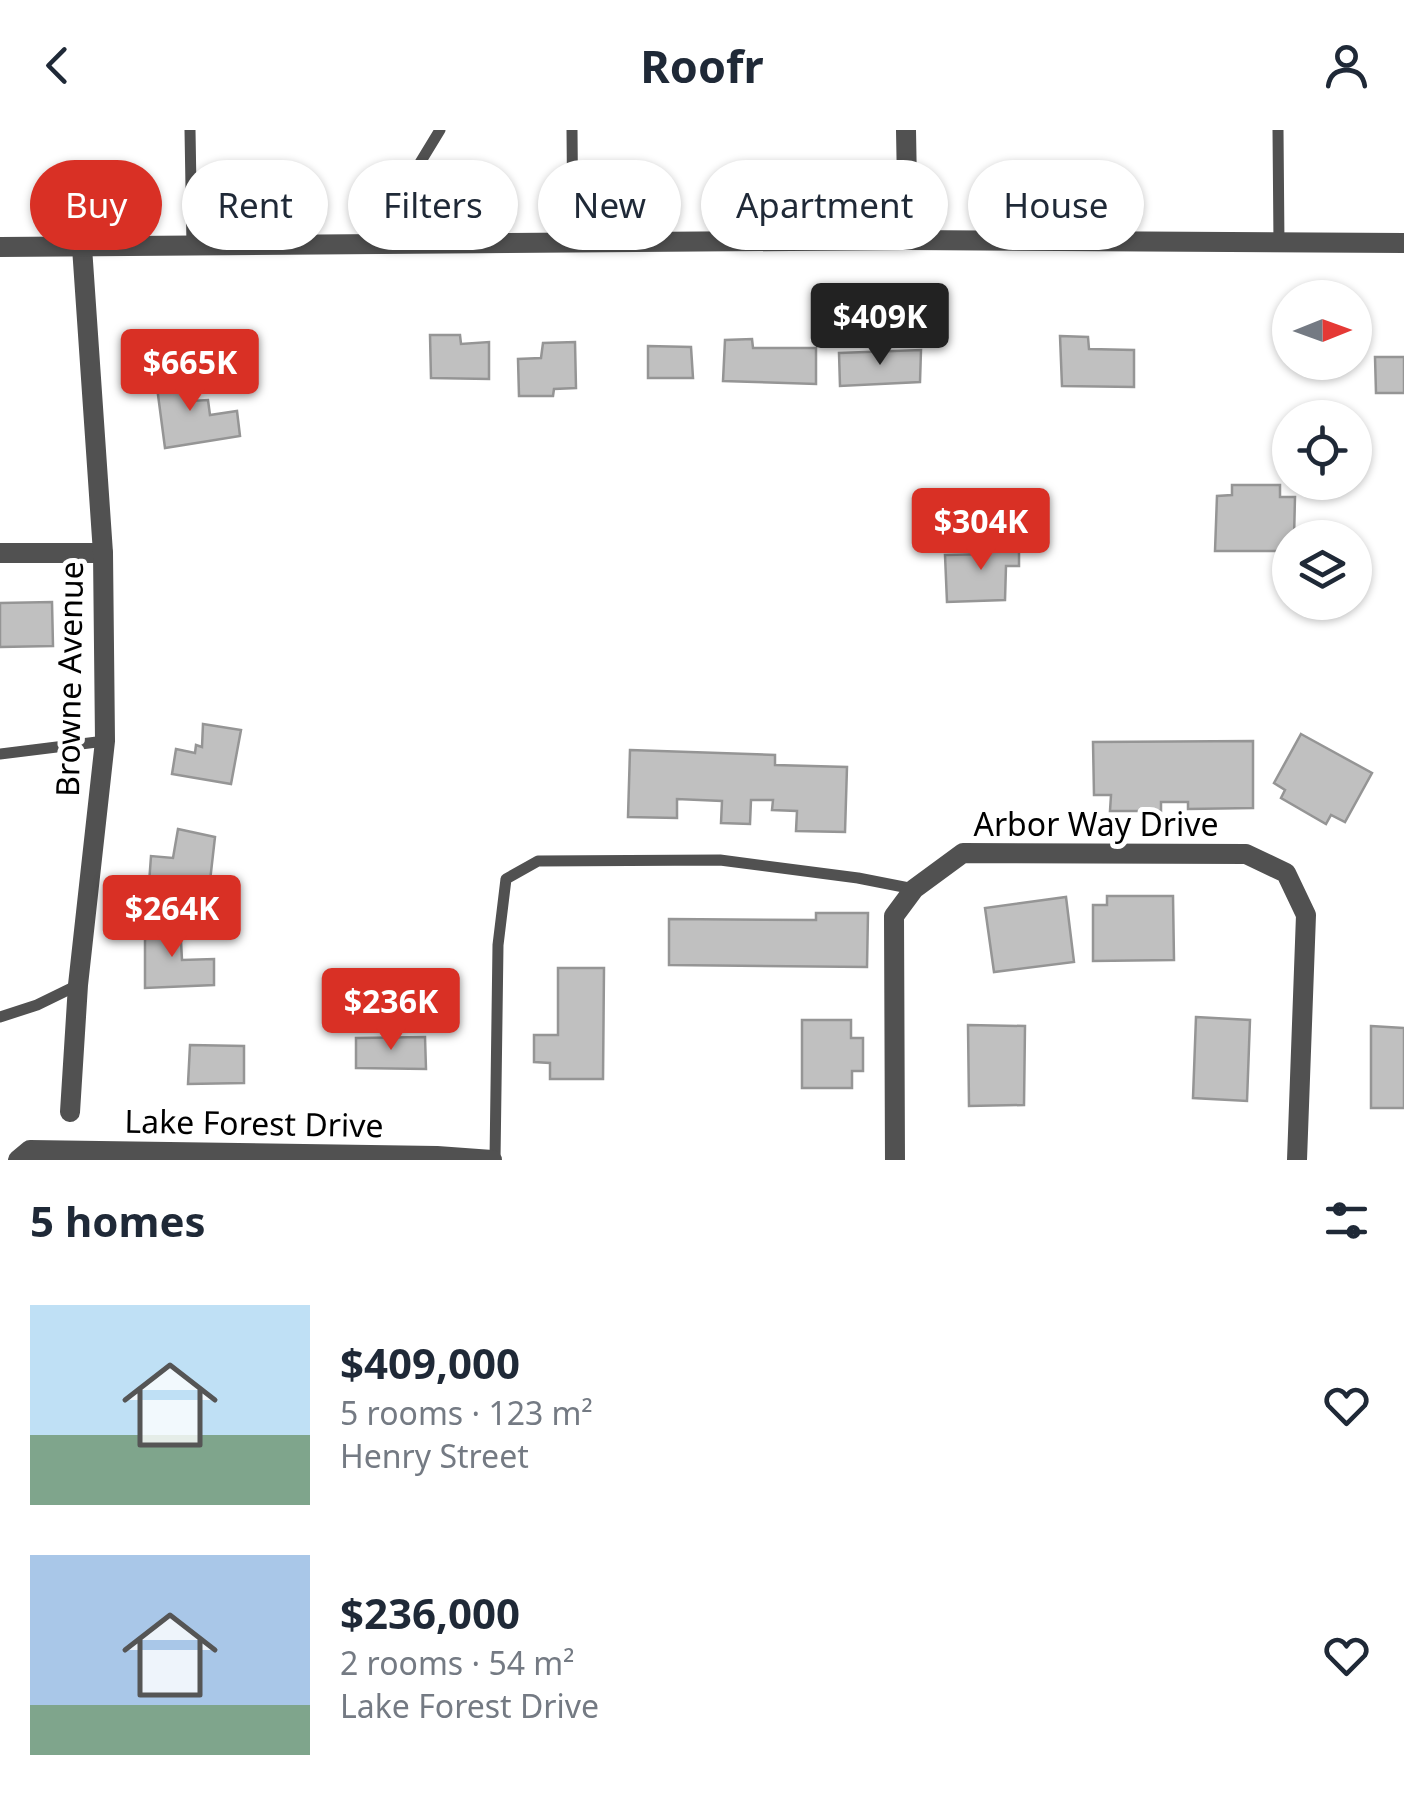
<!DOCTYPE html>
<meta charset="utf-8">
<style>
:root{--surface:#fff;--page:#f6f6f7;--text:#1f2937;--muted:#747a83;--accent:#d93025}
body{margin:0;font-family:"Noto Sans",sans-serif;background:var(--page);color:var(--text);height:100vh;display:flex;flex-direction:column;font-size:38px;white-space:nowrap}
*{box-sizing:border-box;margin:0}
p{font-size:32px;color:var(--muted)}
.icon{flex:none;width:55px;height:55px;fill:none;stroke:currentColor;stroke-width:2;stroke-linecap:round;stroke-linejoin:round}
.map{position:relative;height:1030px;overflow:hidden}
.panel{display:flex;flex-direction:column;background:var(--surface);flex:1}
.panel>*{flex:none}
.guide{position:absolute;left:30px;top:30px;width:1345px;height:90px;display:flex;gap:20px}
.needle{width:65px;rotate:89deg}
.buttons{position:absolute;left:1272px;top:150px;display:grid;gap:20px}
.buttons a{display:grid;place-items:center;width:100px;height:100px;border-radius:50%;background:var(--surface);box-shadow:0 2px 8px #0004;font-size:50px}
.price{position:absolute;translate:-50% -85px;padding:0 22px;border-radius:10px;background:var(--accent);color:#fff;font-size:32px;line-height:65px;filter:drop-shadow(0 2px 5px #0008)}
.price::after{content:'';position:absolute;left:50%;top:60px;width:30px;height:22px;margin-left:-15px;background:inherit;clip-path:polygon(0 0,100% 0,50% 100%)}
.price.active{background:#222;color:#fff}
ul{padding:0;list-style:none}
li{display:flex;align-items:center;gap:30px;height:250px;padding:0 30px}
li span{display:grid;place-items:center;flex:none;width:280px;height:200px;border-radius:0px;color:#555}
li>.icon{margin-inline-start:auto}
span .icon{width:120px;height:120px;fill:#fffc;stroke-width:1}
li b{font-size:42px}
h2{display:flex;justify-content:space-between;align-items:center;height:120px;padding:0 30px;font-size:42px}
.tag{padding:0 35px;border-radius:45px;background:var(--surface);box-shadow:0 2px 8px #0004;font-size:35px;line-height:90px}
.tag.active{background:var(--accent);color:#fff}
header{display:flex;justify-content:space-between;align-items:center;height:130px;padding:0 30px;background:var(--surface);font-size:45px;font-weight:700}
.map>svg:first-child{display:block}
.building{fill:#c0c0c0;stroke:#959595;stroke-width:2.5}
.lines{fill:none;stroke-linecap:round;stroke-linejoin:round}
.service{stroke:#515151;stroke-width:11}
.minor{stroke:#515151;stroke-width:20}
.tertiary{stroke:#515151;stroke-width:20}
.labels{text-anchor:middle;stroke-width:10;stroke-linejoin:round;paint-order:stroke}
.street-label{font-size:32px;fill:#000;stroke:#fff}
</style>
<header><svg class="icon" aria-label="back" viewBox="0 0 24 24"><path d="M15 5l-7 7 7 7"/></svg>Roofr<svg class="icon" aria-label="person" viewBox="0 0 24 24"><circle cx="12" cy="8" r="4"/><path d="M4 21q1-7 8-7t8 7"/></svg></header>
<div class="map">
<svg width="1404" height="1030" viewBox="0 0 1404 1030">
<rect width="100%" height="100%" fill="#fff"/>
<!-- building -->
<g class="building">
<polygon points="430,205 460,205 461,214 489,212 489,249 431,248"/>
<polygon points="1060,206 1088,207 1089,219 1134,220 1134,257 1062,256"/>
<polygon points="752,209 753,218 816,218 816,254 723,251 725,210"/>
<polygon points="575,212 576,258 554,259 553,266 519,266 518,229 541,228 543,213"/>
<polygon points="648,216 691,217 693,248 648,248"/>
<polygon points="921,220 920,252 840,256 839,223"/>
<polygon points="1375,227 1404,227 1404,263 1376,263"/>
<polygon points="185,238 190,271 208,270 210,285 237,281 240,306 165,318 155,242"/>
<polygon points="1232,355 1280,355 1280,367 1295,367 1294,408 1290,408 1290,421 1215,421 1217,366 1232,365"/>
<polygon points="1019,409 1019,436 1006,436 1005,470 947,472 945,425 989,424 990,410"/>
<polygon points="52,472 53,516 0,517 0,473"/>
<polygon points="203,594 241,600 231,654 172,644 176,619 195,623 196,615 202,617"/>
<polygon points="1301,604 1372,643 1345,692 1331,685 1326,694 1281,668 1285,660 1274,653"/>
<polygon points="1253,611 1253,678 1188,679 1188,672 1161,672 1161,681 1110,681 1111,665 1094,665 1093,612"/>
<polygon points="630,620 775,625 775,635 847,637 845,702 796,701 797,681 772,680 773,670 751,670 750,694 721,693 722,671 677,669 677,688 628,687"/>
<polygon points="178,699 215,707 209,760 149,754 151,726 173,728"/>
<polygon points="1107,766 1173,766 1174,830 1093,831 1093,775 1107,775"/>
<polygon points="1066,767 1074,832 994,842 985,778"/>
<polygon points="816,783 868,783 867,837 669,835 669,789 816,790"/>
<polygon points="180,792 182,830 214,829 214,855 145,858 145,793"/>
<polygon points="558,838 604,838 603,949 550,949 550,933 534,932 534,905 558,905"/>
<polygon points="1196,887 1250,890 1247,971 1193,968"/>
<polygon points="802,890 851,890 851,908 863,908 863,941 852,941 852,958 802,958"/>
<polygon points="968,895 1025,896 1024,975 969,976"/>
<polygon points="1371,896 1404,898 1404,978 1371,978"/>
<polygon points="425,907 426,939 356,938 356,908"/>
<polygon points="190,915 244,916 244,953 188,954"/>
</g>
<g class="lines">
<!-- service -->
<g class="service">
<polyline points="190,0 192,116"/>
<polyline points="572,0 573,113"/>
<polyline points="1278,0 1279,114"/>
<polyline points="409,114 406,66 415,41 440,0"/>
<polyline points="0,624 105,611"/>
<polyline points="0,887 37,875 78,855"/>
<polyline points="495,1030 498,815 506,749 538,731 720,730 858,748 914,759"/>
</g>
<!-- minor -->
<g class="minor">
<polyline points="906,0 908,110"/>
<polyline points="0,423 103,423"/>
<polyline points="70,982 78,855 105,611 103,423 82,117"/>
<polyline points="18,1030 30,1020 437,1026 492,1030"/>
<polyline points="895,1030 894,786 914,759 963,723 1246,724 1286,743 1306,785 1297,1030"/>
</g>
<!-- tertiary -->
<polyline class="tertiary" points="0,117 908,110 1404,113"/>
</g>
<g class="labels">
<!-- street labels -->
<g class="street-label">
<text transform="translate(70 549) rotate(-89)" y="11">Browne Avenue</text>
<text x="1096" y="706">Arbor Way Drive</text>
<text transform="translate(254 994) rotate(1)" y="11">Lake Forest Drive</text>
</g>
</g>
</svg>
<div class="buttons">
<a><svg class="needle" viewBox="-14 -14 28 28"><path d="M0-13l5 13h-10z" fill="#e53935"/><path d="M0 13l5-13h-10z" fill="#747a83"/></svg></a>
<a><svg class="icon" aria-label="locate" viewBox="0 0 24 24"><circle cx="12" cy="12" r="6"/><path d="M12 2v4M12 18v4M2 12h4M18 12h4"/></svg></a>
<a><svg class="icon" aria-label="layers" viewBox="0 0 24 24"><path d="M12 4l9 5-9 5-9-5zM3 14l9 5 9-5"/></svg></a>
</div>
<b class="price active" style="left:880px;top:238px">$409K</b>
<b class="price" style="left:190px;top:284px">$665K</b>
<b class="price" style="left:981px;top:443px">$304K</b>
<b class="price" style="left:172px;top:830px">$264K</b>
<b class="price" style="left:391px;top:923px">$236K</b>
<div class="guide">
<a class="tag active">Buy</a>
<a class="tag">Rent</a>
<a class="tag">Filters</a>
<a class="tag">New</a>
<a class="tag">Apartment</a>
<a class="tag">House</a>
</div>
</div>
<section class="panel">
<h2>5 homes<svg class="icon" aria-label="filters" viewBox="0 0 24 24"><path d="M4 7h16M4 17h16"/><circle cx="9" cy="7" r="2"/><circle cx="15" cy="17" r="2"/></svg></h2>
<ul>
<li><span style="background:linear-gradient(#bfe0f5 65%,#7fa58c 0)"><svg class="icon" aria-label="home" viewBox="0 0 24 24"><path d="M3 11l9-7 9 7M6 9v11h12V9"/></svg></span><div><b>$409,000</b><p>5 rooms · 123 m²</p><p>Henry Street</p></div><svg class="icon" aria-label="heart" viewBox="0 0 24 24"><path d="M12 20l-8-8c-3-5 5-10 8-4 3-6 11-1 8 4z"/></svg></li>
<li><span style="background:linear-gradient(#a9c7e8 75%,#7fa58c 0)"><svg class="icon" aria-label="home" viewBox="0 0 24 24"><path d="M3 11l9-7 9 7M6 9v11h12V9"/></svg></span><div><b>$236,000</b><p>2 rooms · 54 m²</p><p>Lake Forest Drive</p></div><svg class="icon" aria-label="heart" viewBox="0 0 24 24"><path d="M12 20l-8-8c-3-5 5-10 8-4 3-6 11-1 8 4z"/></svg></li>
</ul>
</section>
